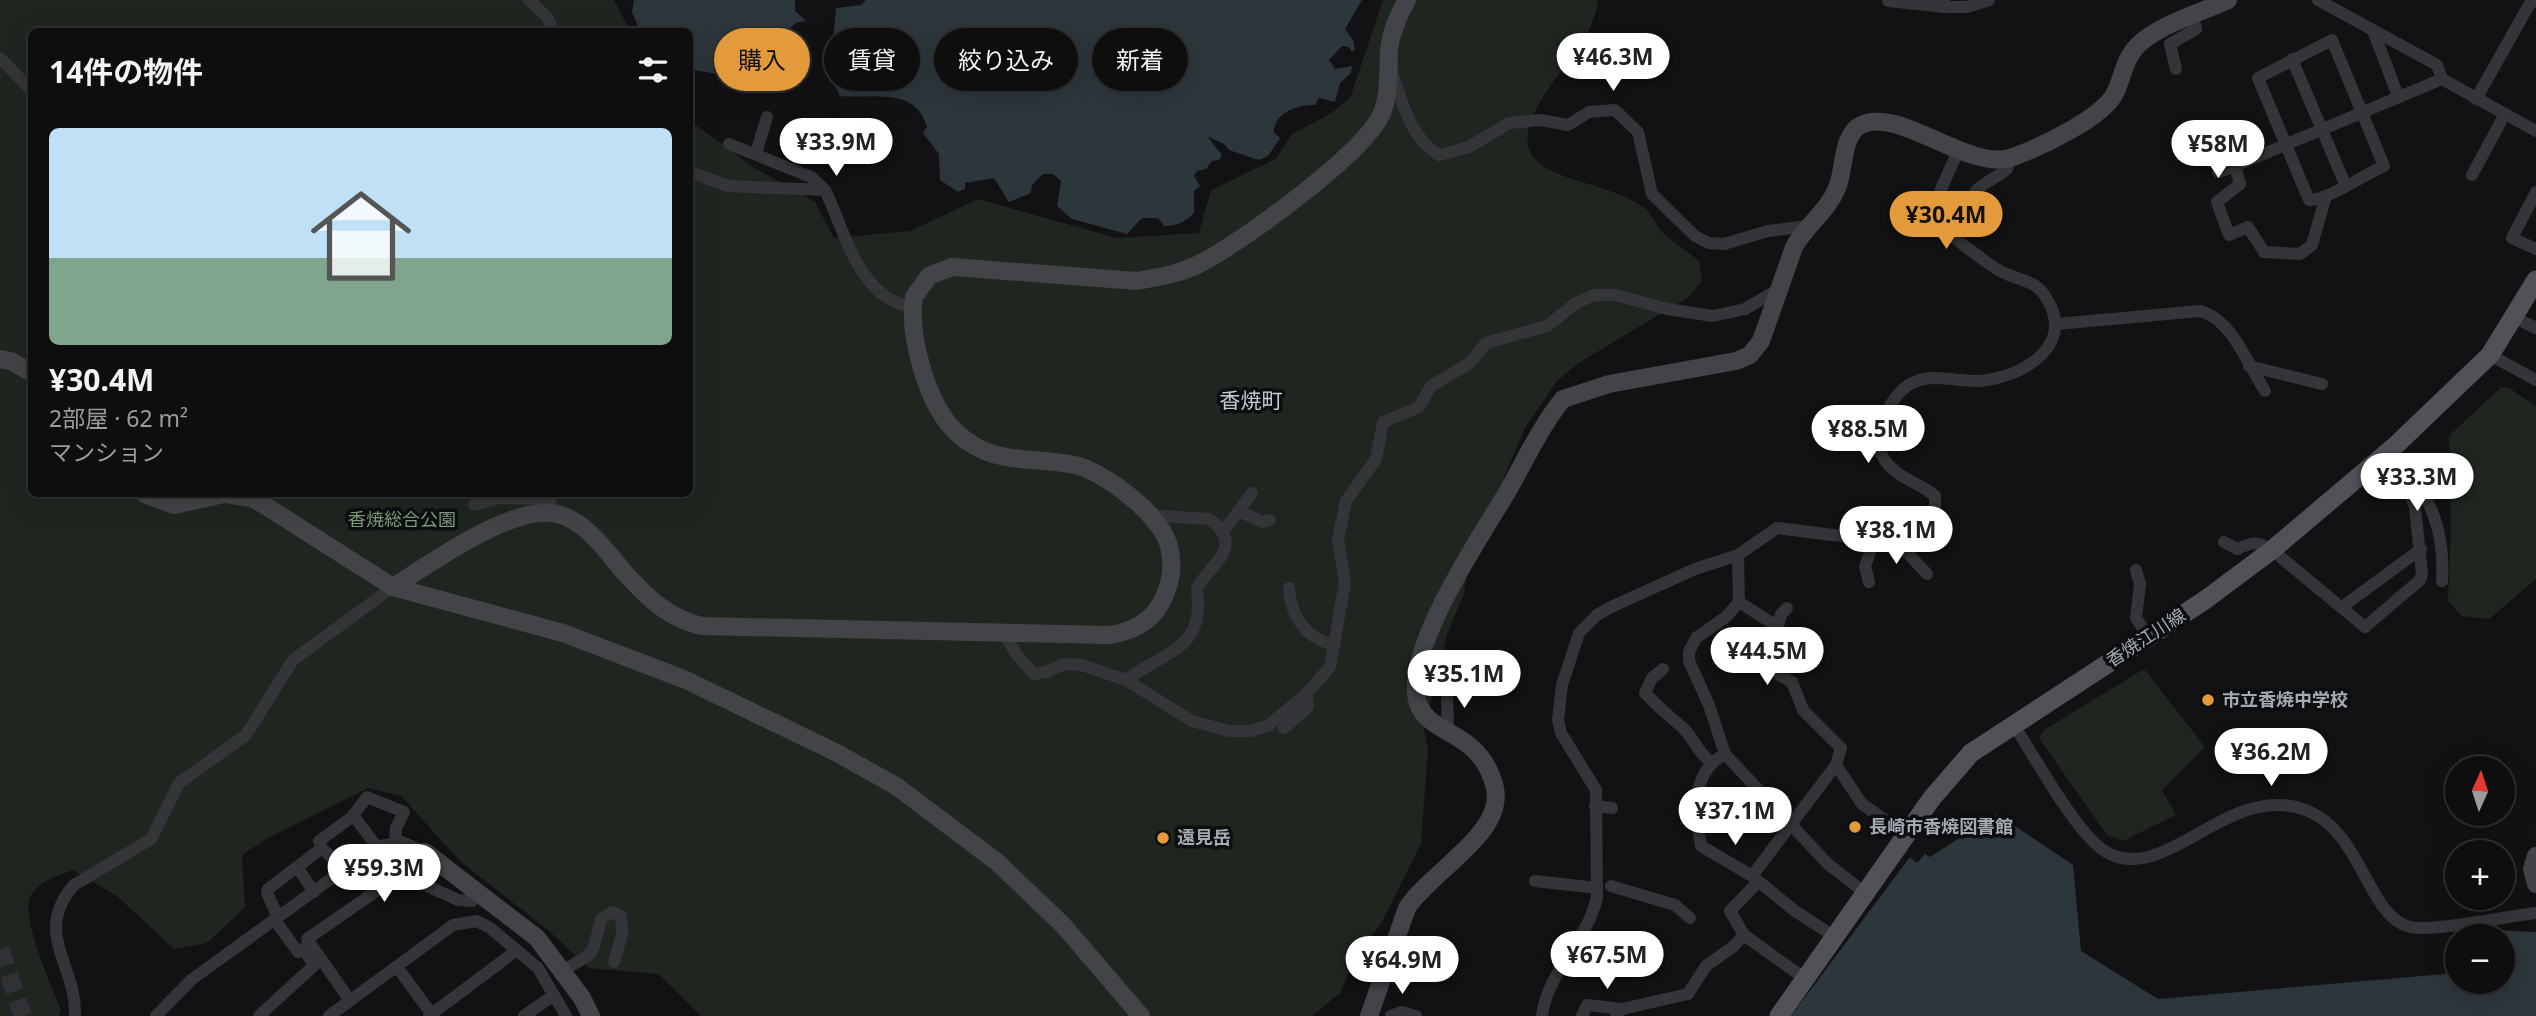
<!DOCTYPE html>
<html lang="ja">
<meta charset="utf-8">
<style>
:root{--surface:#0e0e0f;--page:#171718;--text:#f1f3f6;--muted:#9b9c9e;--line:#2e2e2f;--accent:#e39a3b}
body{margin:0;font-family:"Noto Sans","Noto Sans JP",sans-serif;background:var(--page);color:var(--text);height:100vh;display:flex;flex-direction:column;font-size:26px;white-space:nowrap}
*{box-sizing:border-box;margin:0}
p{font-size:23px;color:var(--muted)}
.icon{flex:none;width:38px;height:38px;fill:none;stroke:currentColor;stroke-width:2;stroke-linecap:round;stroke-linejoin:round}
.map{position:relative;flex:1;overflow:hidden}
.side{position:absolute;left:28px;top:28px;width:665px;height:469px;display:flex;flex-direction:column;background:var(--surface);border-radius:10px;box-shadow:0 7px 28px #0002,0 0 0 2px var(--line)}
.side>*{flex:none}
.top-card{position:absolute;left:714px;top:28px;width:665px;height:63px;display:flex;gap:14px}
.needle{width:46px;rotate:3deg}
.buttons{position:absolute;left:2445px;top:756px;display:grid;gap:14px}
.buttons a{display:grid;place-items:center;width:70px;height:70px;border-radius:50%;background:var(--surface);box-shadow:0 7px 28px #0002,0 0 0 2px var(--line);font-size:35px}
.price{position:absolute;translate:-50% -60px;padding:0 16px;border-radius:24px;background:#fff;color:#222;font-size:23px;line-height:46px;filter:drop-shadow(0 2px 4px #0008)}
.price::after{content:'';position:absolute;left:50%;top:42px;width:21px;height:16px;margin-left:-10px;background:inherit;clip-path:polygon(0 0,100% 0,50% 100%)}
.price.current{background:var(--accent);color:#111}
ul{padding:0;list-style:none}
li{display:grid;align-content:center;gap:14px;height:371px;padding:0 21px}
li+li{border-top:2px solid var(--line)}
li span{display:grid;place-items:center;height:217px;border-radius:10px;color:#555}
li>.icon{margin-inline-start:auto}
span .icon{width:126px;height:126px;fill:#fffc;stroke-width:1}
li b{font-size:30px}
h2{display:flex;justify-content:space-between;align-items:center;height:84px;padding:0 21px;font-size:30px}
.tag{padding:0 24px;border-radius:32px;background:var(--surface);box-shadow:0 7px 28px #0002,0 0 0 2px var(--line);font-size:24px;line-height:63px}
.tag.current{background:var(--accent);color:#111}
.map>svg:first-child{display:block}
.green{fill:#1f261f}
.water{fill:#2d363b}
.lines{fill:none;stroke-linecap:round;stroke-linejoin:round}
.secondary-tunnel{stroke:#2f3134;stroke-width:18;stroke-dasharray:18 9;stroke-linecap:butt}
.street{stroke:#343538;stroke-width:12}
.secondary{stroke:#424448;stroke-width:18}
.primary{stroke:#505257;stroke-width:19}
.poi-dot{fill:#e39a3b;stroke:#0d0e0f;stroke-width:2.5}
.labels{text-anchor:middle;stroke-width:7;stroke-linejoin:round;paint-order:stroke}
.park-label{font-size:18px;fill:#7e9d7d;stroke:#0d0e0f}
.street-label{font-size:18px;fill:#a5abb3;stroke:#0d0e0f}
.poi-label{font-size:18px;font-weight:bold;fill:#a5abb3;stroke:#0d0e0f;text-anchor:start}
.quarter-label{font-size:21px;fill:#c5c9d0;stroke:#0d0e0f}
</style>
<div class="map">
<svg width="2536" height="1016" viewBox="0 0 2536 1016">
<rect width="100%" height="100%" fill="#121214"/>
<!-- green -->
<g class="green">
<path d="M0 0H614L630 31 32 32V494H690V121L753 167 815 202 834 238 910 231 978 199 1117 238 1199 233 1211 190 1276 159 1291 135 1333 112 1350 98 1383 0H1598C1594 37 1562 66 1543 97 1489 184 1589 171 1642 206 1652 213 1656 227 1665 235 1676 244 1688 252 1699 261L1702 280 1690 296 1577 364 1557 381 1525 428 1468 562 1464 593 1447 635 1433 693 1424 730 1428 749 1421 844 1381 924 1356 955 1340 993 1312 1016H701L658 974 589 968 548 930 461 862 401 796 368 788 268 838 242 855 245 907 207 943 174 949 117 896 73 870C58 876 40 880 31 895 19 915 52 987 61 1010L59 1016H0Z"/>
<polygon points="2500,388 2509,388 2536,406 2536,579 2489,619 2462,616 2448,601 2451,529 2449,436"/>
<polygon points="2144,669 2205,747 2162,790 2176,815 2123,841 2107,835 2039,738 2044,730"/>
</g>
<!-- water -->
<g class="water">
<polygon points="634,0 795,0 795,11 806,21 796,23 776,40 775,48 780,53 777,67 771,72 722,75 690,69 690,32 640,31 632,12"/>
<path d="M866 0H1362L1345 29 1353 40 1355 50 1352 52 1349 47 1342 46 1329 60 1335 69 1352 66 1351 73 1340 83 1335 102 1319 98 1315 105C1296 104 1273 114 1274 133L1280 138 1268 156 1259 160 1229 150 1224 144 1207 136 1222 155 1219 160 1212 161 1206 169 1197 171 1194 176 1200 186 1194 191V213C1185 222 1177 226 1164 226L1158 218H1142L1127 234 1072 219 1057 206 1061 181 1053 174H1043L1032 185 1031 193 1009 202 994 178 965 183V189L958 192 940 180 939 154 923 133 927 127C916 86 871 99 840 96L836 87 839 61 832 52 836 8 861 5Z"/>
<polygon points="1997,814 2073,865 2081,951 2158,999 2457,973 2457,982 2502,982 2502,936 2492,936 2493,930 2536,932 2536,1016 1791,1016 1910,857 1917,863 1925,854 1930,857 1975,828 1977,835 1987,832 1987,824"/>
</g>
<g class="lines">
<!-- secondary-tunnel -->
<polyline class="secondary-tunnel" points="0,949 23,1016"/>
<!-- street -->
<g class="street">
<polyline points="529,0 547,17 554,32"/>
<polyline points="1944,0 1945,7 1967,7 1989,0"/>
<polyline points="2318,0 2437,65 2442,79 2536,131"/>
<polyline points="1888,1 1945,7"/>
<polyline points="2374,33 2398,96"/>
<path d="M2332 40 2384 166C2361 176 2331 199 2309 200L2258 78Z"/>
<polyline points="0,58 32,91"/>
<polyline points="2292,59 2345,184"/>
<polyline points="2176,69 2170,44 2196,29 2193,16"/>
<path d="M1391 70C1403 102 1409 137 1439 155L1469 147 1509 123 1540 120 1568 125 1589 112 1615 110 1638 132 1652 194 1695 236 1709 243 1724 244 1768 231 1808 226"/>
<polyline points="2476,99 2529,5 2534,0"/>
<polyline points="729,144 811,177 825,190"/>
<polyline points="756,153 767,117"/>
<path d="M690 172 728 186 825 190C846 233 858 298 912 307"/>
<polyline points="2218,172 2235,166"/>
<polyline points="2472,175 2505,114"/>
<polyline points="2536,192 2512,238 2536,249"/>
<polyline points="2325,199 2312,245 2300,254 2264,252 2248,227 2229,235 2217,202 2240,184 2235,166 2442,79"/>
<path d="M1983 228 1972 214C1966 185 1990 184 2007 169L2010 158"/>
<polyline points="2515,318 2536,328"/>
<path d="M2057 324 2200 311C2232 319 2248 365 2265 391"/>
<polyline points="2490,355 2536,380"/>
<polyline points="2249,366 2322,384"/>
<path d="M2405 461C2431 503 2445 530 2442 581"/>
<polyline points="474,505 500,498 542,499 548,500 557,514"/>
<polyline points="1238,511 1263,522 1270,520"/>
<polyline points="1222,533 1252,493"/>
<polyline points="1891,535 1927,574"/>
<path d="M2224 542 2237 549C2252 542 2257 541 2272 550L2365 627 2420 580 2422 574 2415 507 2403 478 2405 462"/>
<polyline points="1738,555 1739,602 1726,617 1696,638 1689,652 1689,661 1709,705 1725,754 1828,864 1865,893"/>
<polyline points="2136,570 2140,584 2136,618 2149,637"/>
<polyline points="1869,582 1865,566 1875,539"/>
<path d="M1289 588C1291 617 1306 639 1335 645"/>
<path d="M1739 602 1778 627C1782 641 1769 649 1769 663L1779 675 1792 682 1803 710 1841 748 1836 765"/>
<polyline points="2342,607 2421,549"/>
<polyline points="1778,627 1781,614 1787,608"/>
<polyline points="1004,634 1017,655 1034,674 1046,672 1064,664 1082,665 1126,680 1192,721 1229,731 1251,731 1269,725 1306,694 1330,667 1345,583 1338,540 1346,501 1376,459 1383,422 1419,407 1431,386 1470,363 1486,343 1547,326 1576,303 1594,295 1615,295 1667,309 1713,316 1745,309 1779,289"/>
<path d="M1663 669 1652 678 1645 693C1657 706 1669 716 1682 727 1694 738 1697 752 1711 762"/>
<path d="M1126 680C1167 650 1205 650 1197 589 1206 567 1249 547 1209 519L1161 516 1150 518"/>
<polyline points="1447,691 1448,730"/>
<path d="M2013 724C2035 757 2070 822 2098 846 2158 898 2227 777 2308 811 2362 833 2368 917 2410 927 2433 932 2508 916 2536 913"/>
<polyline points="1284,728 1308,707 1306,694"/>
<path d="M1725 754C1690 773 1695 812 1701 846L1752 876 1795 911 1835 937"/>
<polyline points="1595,806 1612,808"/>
<polyline points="353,815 377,847"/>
<polyline points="322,848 319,841 352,817 367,797 404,812 396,828 395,842"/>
<polyline points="297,867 314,892"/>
<polyline points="1752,876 1836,765 1862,804 1906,835"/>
<polyline points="1535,881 1597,888"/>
<polyline points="1611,886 1675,905 1690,918"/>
<polyline points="278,917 267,893 268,889 322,848 344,870"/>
<polyline points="274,919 298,952 303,949 314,964"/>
<polyline points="1744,935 1730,911 1758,882"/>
<polyline points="397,967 433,1016"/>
<path d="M561 971C601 950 589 957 602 918L613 912 621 916 622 934 614 962"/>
<polyline points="349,999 307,939 401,874 458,900 472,901 477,893"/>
<path d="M75 1016C77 965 32 933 74 885L151 839 179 783 246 735 293 660 393 587"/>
<polyline points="156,1016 191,980 375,847 402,842 425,852"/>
<polyline points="259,1016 321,959"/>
<polyline points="329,1016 453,925 476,921 489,927 538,968 566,1016"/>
<polyline points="429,1016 517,950"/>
<polyline points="524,1016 554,995"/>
<polyline points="1391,1016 1402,1012 1416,1016"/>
<path d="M1542 1016C1547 972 1588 940 1597 897L1596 790 1561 733 1558 720 1562 685 1579 633 1597 615 1611 607 1695 569 1738 555 1777 528C1820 532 1907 554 1935 511V496C1919 482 1896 478 1884 459 1875 445 1876 428 1885 414 1893 401 1901 386 1917 381 1936 374 1960 382 1980 381 2018 378 2070 350 2051 307 2039 279 2025 283 2002 272 1994 269 1939 227 1935 221L1933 207 1959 149"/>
<polyline points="1582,1016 1587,1005 1622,1009"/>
<polyline points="1616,1016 1622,1009 1688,994 1706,966 1734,946 1744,935 1804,978"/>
</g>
<!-- secondary -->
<g class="secondary">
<polyline points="0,359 11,361 32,373"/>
<polyline points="145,494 174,505 224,494"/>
<polyline points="225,494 252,498 264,505 393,587 563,633 686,680 837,753 896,786 997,862 1063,925 1141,1016"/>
<path d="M393 587C430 564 517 500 561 515 588 524 606 551 624 572 647 597 666 617 701 626L1109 635C1131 632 1150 623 1161 603 1171 585 1174 566 1169 546 1161 515 1105 472 1075 465 1030 455 993 468 955 431 927 404 908 335 914 297L929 276 952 267 1137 281C1160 277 1183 273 1203 262 1244 240 1365 153 1382 113 1390 93 1388 71 1389 50 1391 31 1398 16 1407 0"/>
<polyline points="425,852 537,938 582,998 591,1016"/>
<polyline points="2536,856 2532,869 2536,884"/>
<path d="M1369 1016 1407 908C1428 876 1489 841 1495 804 1497 796 1495 786 1492 778 1475 731 1432 735 1419 706 1398 658 1481 536 1506 494 1524 463 1540 427 1563 399L1609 384 1736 361 1750 355 1761 341 1794 247C1806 225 1828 211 1837 188 1845 170 1841 135 1861 125 1900 106 1969 173 2013 157 2040 147 2103 118 2115 93 2123 77 2124 59 2138 45 2160 24 2200 13 2228 0"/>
</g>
<!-- primary -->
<polyline class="primary" points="1779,1016 1932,798 1971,753 2205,600 2272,550 2395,446 2490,355 2536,280"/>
</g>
<!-- markers -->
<g class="poi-dot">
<circle cx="2208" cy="700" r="7"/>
<circle cx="1855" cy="827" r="7"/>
<circle cx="1163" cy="838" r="7"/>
</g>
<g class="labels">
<!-- park labels -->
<g class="park-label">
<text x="402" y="526">香焼総合公園</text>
</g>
<!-- street labels -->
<g class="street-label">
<text transform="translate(2146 638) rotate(-33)" y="6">香焼江川線</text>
</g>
<!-- poi labels -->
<g class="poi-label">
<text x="2222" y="706">市立香焼中学校</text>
<text x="1869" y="833">長崎市香焼図書館</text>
<text x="1177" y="844">遠見岳</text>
</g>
<!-- quarter labels -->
<g class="quarter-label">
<text x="1251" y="408">香焼町</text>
</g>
</g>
</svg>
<div class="buttons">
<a><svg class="needle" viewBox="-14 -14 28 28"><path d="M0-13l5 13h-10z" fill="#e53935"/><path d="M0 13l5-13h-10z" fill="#9b9c9e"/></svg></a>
<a>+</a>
<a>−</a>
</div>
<b class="price" style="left:1613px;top:93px">¥46.3M</b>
<b class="price" style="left:836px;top:178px">¥33.9M</b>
<b class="price" style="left:2218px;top:180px">¥58M</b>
<b class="price current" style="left:1946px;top:251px">¥30.4M</b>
<b class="price" style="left:1868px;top:465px">¥88.5M</b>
<b class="price" style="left:2417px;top:513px">¥33.3M</b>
<b class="price" style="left:1896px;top:566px">¥38.1M</b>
<b class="price" style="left:1767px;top:687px">¥44.5M</b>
<b class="price" style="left:1464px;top:710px">¥35.1M</b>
<b class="price" style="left:2271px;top:788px">¥36.2M</b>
<b class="price" style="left:1735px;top:847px">¥37.1M</b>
<b class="price" style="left:384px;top:904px">¥59.3M</b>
<b class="price" style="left:1607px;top:991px">¥67.5M</b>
<b class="price" style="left:1402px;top:996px">¥64.9M</b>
<div class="top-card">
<a class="tag current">購入</a>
<a class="tag">賃貸</a>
<a class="tag">絞り込み</a>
<a class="tag">新着</a>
</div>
<section class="side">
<h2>14件の物件<svg class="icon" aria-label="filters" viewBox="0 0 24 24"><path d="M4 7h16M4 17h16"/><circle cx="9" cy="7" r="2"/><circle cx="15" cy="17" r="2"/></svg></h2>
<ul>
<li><span style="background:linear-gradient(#bfe0f5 60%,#7fa58c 0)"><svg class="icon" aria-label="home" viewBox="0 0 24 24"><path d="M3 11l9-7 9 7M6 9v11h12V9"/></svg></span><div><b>¥30.4M</b><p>2部屋 · 62 m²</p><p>マンション</p></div></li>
</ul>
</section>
</div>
